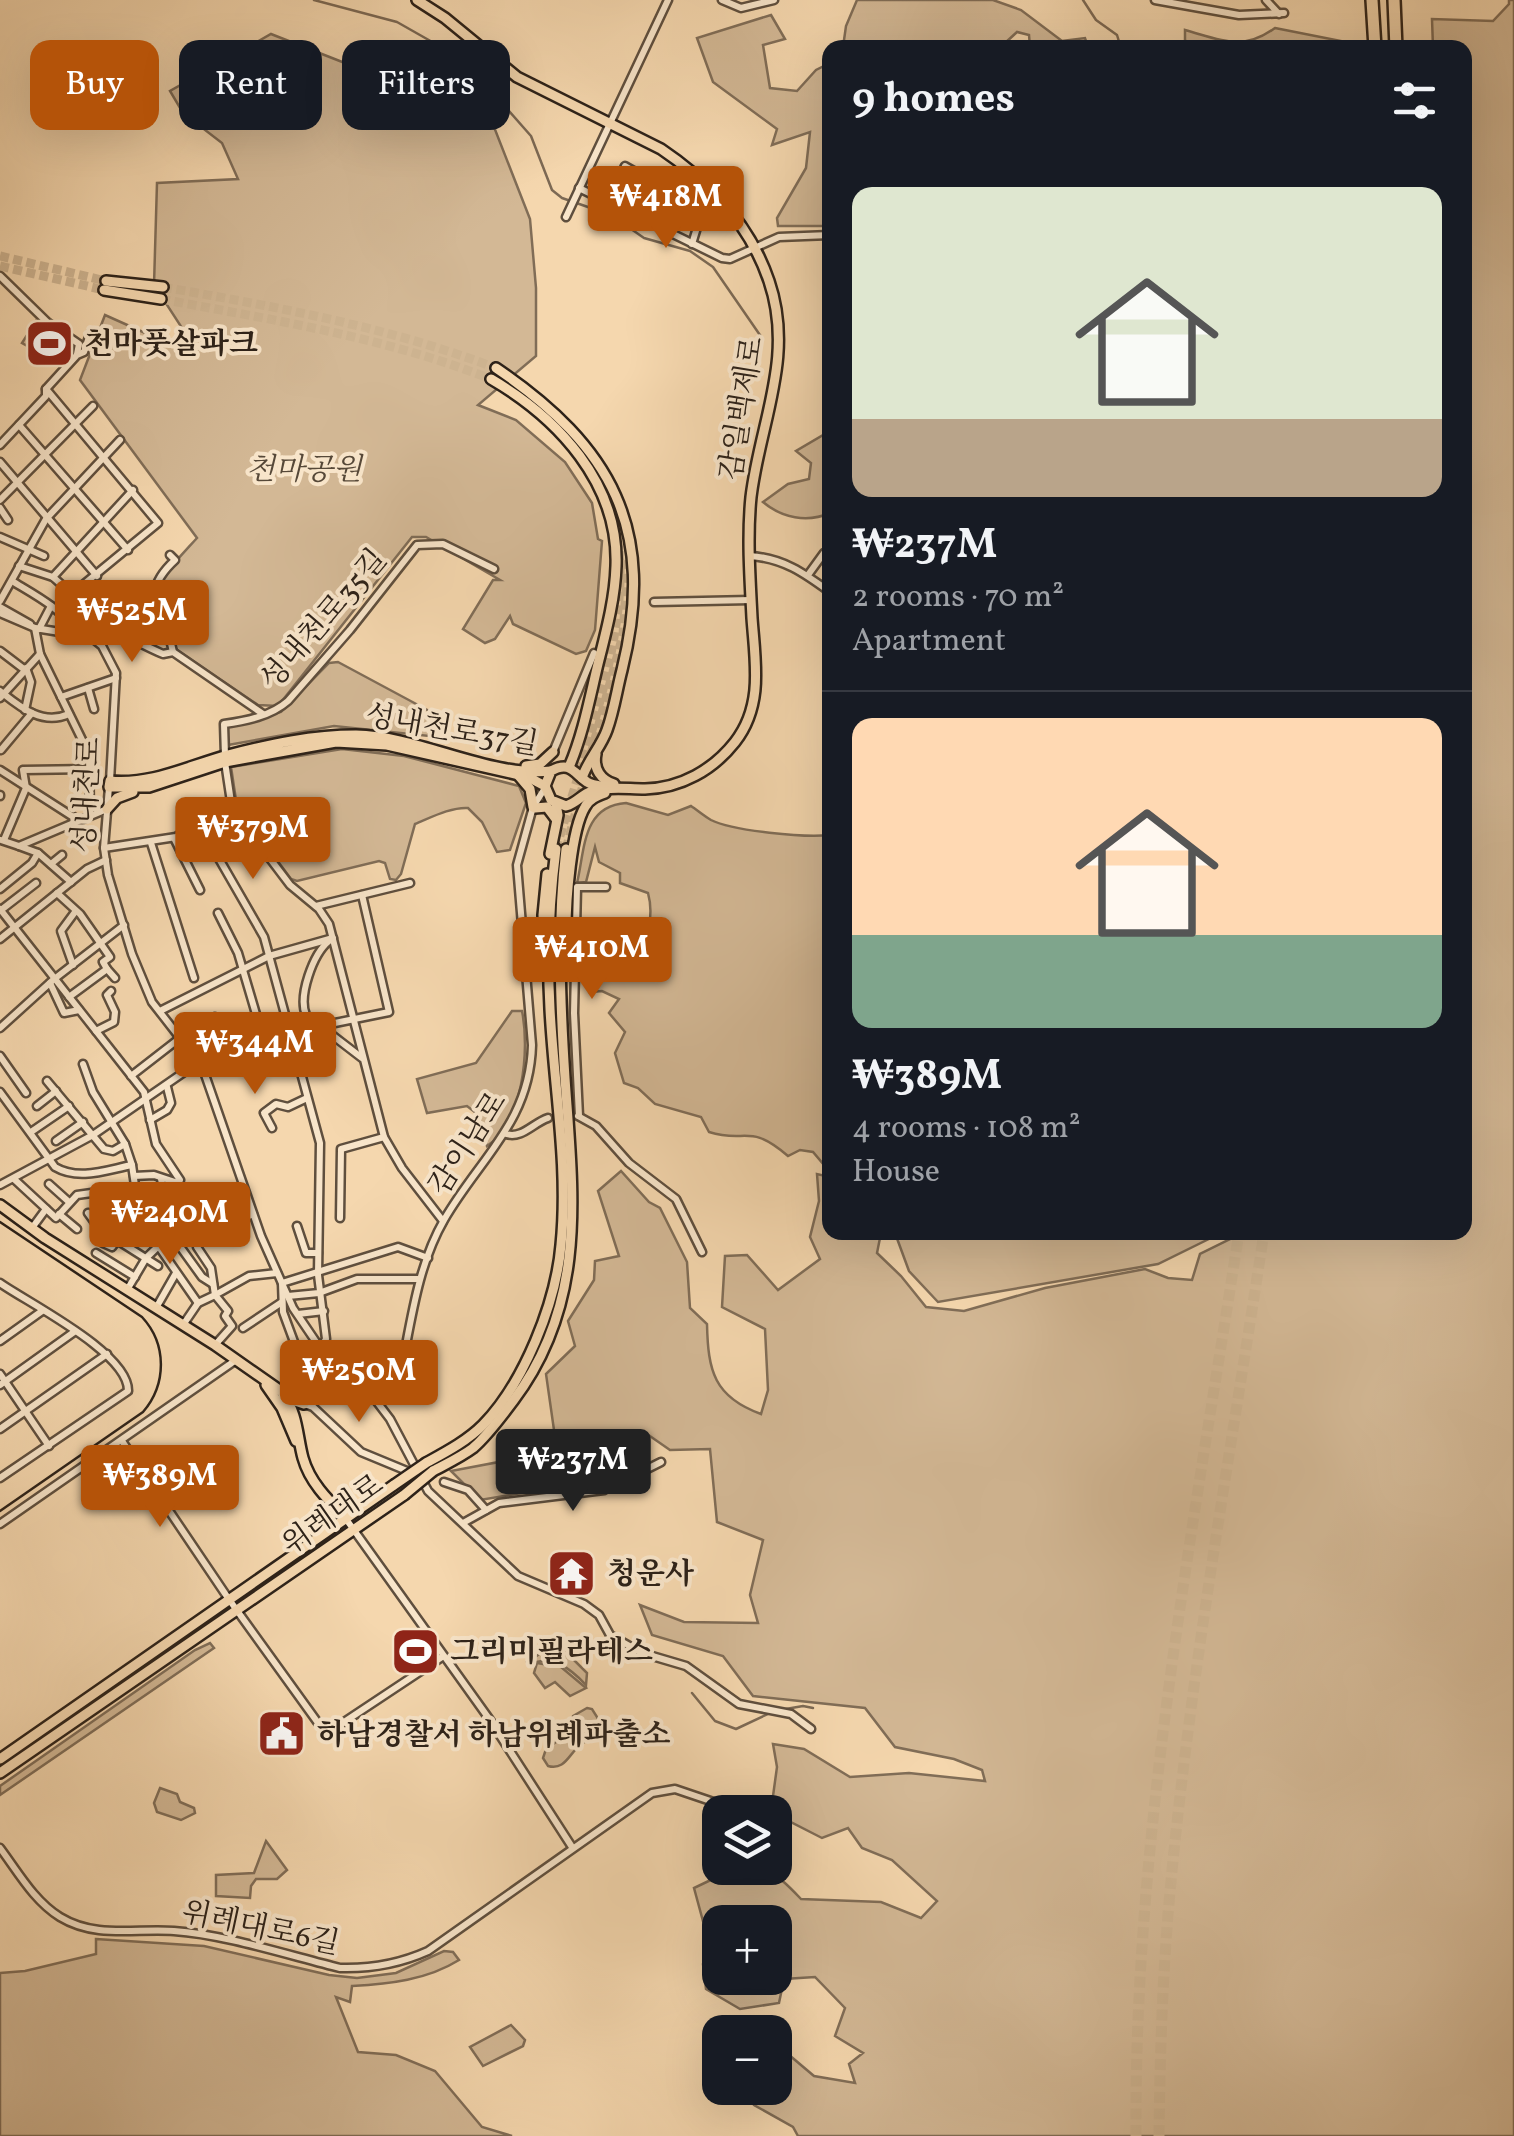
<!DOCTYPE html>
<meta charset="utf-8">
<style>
:root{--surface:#171b24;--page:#20242c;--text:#f1f3f6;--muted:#9ea1a6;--line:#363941;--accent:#b45309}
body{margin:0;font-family:Vollkorn,"Noto Serif KR",serif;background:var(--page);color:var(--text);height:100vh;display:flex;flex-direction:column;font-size:38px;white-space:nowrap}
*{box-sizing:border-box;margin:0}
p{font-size:32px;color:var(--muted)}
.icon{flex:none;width:55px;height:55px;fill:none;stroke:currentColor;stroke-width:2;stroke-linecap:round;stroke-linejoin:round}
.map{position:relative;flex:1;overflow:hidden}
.drawer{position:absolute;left:822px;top:40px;width:650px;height:1200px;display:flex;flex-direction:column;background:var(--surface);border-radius:20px;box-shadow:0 10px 40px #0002}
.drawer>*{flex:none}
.hud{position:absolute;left:30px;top:40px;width:642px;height:90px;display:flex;gap:20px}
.buttons{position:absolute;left:702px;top:1795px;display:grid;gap:20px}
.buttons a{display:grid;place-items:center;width:90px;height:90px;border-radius:20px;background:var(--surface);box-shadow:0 10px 40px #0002;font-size:50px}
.price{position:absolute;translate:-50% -85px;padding:0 22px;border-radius:10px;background:var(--accent);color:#fff;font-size:32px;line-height:65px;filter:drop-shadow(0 2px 5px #0008)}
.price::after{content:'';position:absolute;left:50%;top:60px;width:30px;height:22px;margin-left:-15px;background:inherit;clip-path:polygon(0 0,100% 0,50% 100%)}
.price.selected{background:#222;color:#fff}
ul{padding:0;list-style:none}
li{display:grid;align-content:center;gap:20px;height:530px;padding:0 30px}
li+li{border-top:2px solid var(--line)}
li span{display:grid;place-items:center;height:310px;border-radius:20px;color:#555}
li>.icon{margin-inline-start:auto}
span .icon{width:180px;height:180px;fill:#fffc;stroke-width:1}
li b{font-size:42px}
h2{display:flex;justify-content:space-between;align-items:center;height:120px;padding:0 30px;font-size:42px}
.pill{padding:0 35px;border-radius:20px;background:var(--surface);box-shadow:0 10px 40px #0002;font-size:35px;line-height:90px}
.pill.selected{background:var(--accent);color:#fff}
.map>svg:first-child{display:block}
.green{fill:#d3b895;stroke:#806d57;stroke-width:2.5;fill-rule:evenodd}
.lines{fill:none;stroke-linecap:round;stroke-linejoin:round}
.stream{stroke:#7c6954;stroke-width:2.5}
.major-tunnel{stroke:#cdb390;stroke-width:9;stroke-dasharray:9 4.5;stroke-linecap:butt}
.highway-tunnel{stroke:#cdb390;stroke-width:11;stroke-dasharray:11 5.5;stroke-linecap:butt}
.minor-casing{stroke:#5f4f3e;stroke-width:11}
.major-casing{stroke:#2d2219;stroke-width:14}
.highway-casing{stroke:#2d2219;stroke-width:16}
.minor{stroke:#f8e5ca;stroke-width:6}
.major{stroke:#f5d7ae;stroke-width:9}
.highway{stroke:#f5d7ae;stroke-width:11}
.tram{stroke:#2d2219;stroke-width:2.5}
.major-bridge-casing{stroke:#2d2219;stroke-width:14;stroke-linecap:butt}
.major-bridge{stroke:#f5d7ae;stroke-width:9}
.labels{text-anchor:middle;stroke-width:8;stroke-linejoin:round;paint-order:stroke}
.poi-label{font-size:30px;font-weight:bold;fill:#2d2219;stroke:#f8e5ca;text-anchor:start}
.street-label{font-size:30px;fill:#2d2219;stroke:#f8e5ca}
.park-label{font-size:30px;font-style:italic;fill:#564838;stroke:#f8e5ca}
</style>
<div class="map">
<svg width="1514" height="2136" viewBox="0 0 1514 2136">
<rect width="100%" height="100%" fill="#f5d7ae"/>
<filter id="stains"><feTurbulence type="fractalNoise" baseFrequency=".002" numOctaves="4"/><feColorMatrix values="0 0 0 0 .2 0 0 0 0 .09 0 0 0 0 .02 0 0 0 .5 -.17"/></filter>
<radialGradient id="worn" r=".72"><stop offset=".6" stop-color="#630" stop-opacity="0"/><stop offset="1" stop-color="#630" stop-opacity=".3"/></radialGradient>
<!-- green -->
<g class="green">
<polygon points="857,0 993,0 1021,10 1062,41 1085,38 1088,47 1030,47 1029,35 1017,32 1004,44 973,47 843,47 846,26"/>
<path d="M1509 0H1514V2136H798L793 2127 754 2105 741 2088H775V2048L782 2049 814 2076 855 2083 849 2064 863 2053 835 2036 845 2008 815 1977 784 1979 779 2003 740 2009 706 1989 703 1964 710 1947 694 1888 715 1878 720 1864V1868C766 1868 769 1865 801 1899L881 1902 921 1918 937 1901 892 1860 862 1848 848 1828 822 1838 785 1819 773 1796 777 1767 773 1744 804 1749 850 1777 909 1773 985 1781 982 1770 954 1759 895 1747 865 1708 753 1696 723 1656 652 1635 640 1605 684 1622 758 1623 750 1595 763 1540 717 1522 710 1449 670 1450 647 1434 600 1442 596 1473 569 1485 480 1500 451 1471 557 1451 546 1374 575 1346 568 1321 594 1280 595 1261 619 1256 598 1191 621 1171 649 1202 660 1208 687 1262 690 1308 707 1324C708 1371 714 1397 761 1414L768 1390 765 1329 722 1307 725 1256 747 1255 778 1290 820 1259 810 1237 819 1201 817 1174 830 1177V1232L881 1233 877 1253 901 1276 926 1307 964 1311 1045 1288 1145 1269 1168 1278 1192 1280 1200 1254 1236 1236 1237 1233 1465 1232V48L1433 47 1432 19 1493 21 1509 4ZM720 1922H775V1978H720Z"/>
<polygon points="771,15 785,39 763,45 770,88 797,91 816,70 830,63 830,211 823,226 778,226 777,218 806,168 810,132 772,145 777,129 713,82 697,38"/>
<path d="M1275 28 1356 44V47L1190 48 1185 40V30C1221 40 1242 52 1275 28Z"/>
<path d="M271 34 383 78 487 109 530 219 536 288V356L478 405 516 420 565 462 592 503 598 539 602 541 595 630 586 651 576 654 513 624 510 616 495 639 485 643 463 629 493 580H500L426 537H412L278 706 258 705 177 650C140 594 158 581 197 538L80 380 105 315 172 345 197 351 154 285 157 183 238 179 222 143 183 113 170 91Z"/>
<polygon points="36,321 77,344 64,366 22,343"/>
<path d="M830 431V513C807 523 782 518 763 502L788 484 809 479 811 463 796 451Z"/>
<polygon points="338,662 433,713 435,719 429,736 334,726 228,745 226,726 281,712 329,663"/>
<path d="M342 749 404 756 519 786 526 803 510 850 497 852 482 822 468 808C451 807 432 817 415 824L401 874 396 880 390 879 385 863 379 861 297 881 291 879 242 813 236 800 231 767Z"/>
<path d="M626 803 668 815 691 806C697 810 704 816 711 820 733 831 805 838 830 835V1172L813 1152 800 1150 788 1156C748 1122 747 1144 709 1132L701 1117 655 1104 638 1088 624 1083 615 1053 625 1032 609 1013 619 999 602 991 590 992 593 980 584 967 620 972C643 954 656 922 648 893L620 883V873L599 862 595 847 586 882 577 883C585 850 582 806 626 803Z"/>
<path d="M512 1011H522C530 1050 523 1123 487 1146L476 1113 467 1106 427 1113 417 1079 476 1063Z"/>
<polygon points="895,1233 895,1232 1221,1233 1158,1264 938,1302 909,1271"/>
<polygon points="210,1643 214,1648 0,1795 0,1786 195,1650"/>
<path d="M557 1643 587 1673 586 1685C570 1668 552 1654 528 1665L527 1662Z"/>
<polygon points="537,1663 561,1667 586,1688 570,1696 555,1682 545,1688 534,1673"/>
<polygon points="587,1708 592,1709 602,1725 599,1733 583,1743 570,1725 573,1716"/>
<path d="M572 1731 582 1744C569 1752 566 1771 548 1766L543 1758 546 1749Z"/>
<polygon points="160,1788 177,1794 180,1802 194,1808 195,1813 181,1820 157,1812 154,1803"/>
<polygon points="266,1841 287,1870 277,1879 256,1879 251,1886 250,1898 216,1896 216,1875 254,1873"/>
<path d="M96 1939 204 1946 329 1975 357 1978 396 1973 444 1951 453 1952 459 1960C427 1980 389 1984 352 1986L350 2002 336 1997 358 2052 396 2055 435 2071 482 2127 512 2136H0V1973L25 1971 96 1954Z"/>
<polygon points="511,2025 525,2040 523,2046 483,2066 470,2047"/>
</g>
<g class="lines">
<!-- stream -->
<g class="stream">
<polyline points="314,0 397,22 434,43 502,103 531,136 552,190 562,198 611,215 644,238 690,251 713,267 762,338"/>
<polyline points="1083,0 1096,20 1117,35 1121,48"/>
<polyline points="692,1693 715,1721 736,1729 772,1712"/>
<polyline points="780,1710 803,1706 813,1708"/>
</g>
<!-- major-tunnel -->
<g class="major-tunnel">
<polyline points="0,256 106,281"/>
<polyline points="0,266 104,290"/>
<path d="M163 287C277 307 388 327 496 368"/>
<path d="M161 299C273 320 384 337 491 379"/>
<polyline points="591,754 623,635 628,559"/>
<path d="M556 849C581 763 628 637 619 550"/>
<polyline points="566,849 586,774"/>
</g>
<!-- highway-tunnel -->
<g class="highway-tunnel">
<path d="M1136 2136C1134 1832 1193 1532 1239 1232"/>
<path d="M1159 2136C1160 2047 1163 1959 1172 1871 1193 1657 1232 1445 1264 1232"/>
</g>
<defs>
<g id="minor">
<polyline points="722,0 741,8 774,0"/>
<polyline points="1155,0 1239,15 1284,13"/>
<polyline points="1266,0 1279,14"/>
<polyline points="579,188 722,258 730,259 779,237 830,235"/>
<polyline points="609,203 625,166 667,190 699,221 692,244"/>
<polyline points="566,217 668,0"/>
<polyline points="0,276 47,322 79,344 77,354"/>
<polyline points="19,425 128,550"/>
<polyline points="0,445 46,396 46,389 77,355 84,352 90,334"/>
<polyline points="0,462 97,576"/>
<polyline points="0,500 93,406"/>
<polyline points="0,508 8,520"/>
<polyline points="0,537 44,556"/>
<path d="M170 555 175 560C136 596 165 610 173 652"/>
<path d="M750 556C783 558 804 573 830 592"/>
<polyline points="19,566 53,577 72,594 158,523 46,389"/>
<polyline points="808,575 824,553 830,558"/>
<polyline points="53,577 133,490"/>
<path d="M12 581C35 595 63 609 76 633"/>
<polyline points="0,601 46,519 120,440"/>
<polyline points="654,602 751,600"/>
<polyline points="0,607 30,624"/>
<polyline points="0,613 35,628 91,637 102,646 116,673 110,781"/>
<polyline points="35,628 40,654 89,754 90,816"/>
<polyline points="39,629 51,606"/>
<path d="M85 635C123 629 132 641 163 654L173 652 263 714"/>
<polyline points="0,651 25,670"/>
<polyline points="88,688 94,709"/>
<path d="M0 691C20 707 42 726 69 714"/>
<polyline points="61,697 116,678"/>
<polyline points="0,698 40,654"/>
<polyline points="25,710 31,682 26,668"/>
<polyline points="1,750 32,713"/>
<polyline points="553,752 594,653"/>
<path d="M225 756 224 724C246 721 271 716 288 701L350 630 417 545 443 544 494 569"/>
<polyline points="225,762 231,802 237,815 290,885 319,909 329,924 384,1137 402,1168 443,1221"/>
<polyline points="0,770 78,820"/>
<polyline points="109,787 104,848 108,875 132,954 152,1002 202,1066 261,1236 293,1308 335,1370 332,1378 304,1404 313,1407 361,1452 407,1471"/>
<polyline points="0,795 0,796"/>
<polyline points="199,824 264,937 320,1143 318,1275 326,1339 320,1349"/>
<polyline points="174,838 200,890"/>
<polyline points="1,840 19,846 107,809"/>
<polyline points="4,840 26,788 23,770 91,769"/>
<polyline points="151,843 194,978"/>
<polyline points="19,846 38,853 71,882"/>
<polyline points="104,848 176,837 231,802"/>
<polyline points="51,864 62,855"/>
<polyline points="577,887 574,1013 579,1116"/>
<polyline points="578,887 606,887"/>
<polyline points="0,889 32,863 38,853"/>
<polyline points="57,893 80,914 110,957 103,962 107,969 69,997"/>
<polyline points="316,906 410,883"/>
<polyline points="0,909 144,1092 156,1144 180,1180 178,1183 154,1175 134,1176"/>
<polyline points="1,910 36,883"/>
<polyline points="218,913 238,953 266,1048"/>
<polyline points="0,939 87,869 106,860"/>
<path d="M329 941C313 954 298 996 306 1015L362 1058"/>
<polyline points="73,965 61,931 75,912"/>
<polyline points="107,969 115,978"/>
<polyline points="50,983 64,1013 79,1010"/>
<polyline points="160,1011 269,956 333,938"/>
<polyline points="215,1017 229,1059"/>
<polyline points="0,1028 53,980 124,925"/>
<polyline points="96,1031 114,1022 115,1012 107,995 111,991"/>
<polyline points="0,1056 26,1093"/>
<polyline points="83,1064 93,1092 125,1144 132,1165 138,1206 150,1234 198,1303"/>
<polyline points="131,1076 180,1038"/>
<polyline points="47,1081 104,1149 113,1151 125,1144"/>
<path d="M0 1092 55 1167C79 1181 106 1170 132 1165"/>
<polyline points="37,1106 56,1091"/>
<polyline points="578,1116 596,1126 629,1163 676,1199 702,1252"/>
<polyline points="150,1120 167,1110 171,1103 167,1087"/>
<polyline points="272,1128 264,1113 276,1104 288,1107 307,1098"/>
<polyline points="31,1132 69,1106"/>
<path d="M506 1134C522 1139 533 1123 548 1118"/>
<polyline points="56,1141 83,1122"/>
<polyline points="14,1179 56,1218 77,1195 135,1187"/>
<polyline points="161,1179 168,1208"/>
<polyline points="49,1184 69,1202"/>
<polyline points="0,1185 93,1135 190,1068 266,1048 320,1026 389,1012 362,895"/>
<polyline points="88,1213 104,1235 103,1243 112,1247 117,1240 158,1266"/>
<polyline points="59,1214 77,1229"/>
<polyline points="340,1218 341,1149 384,1137"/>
<polyline points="94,1221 101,1215 138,1206"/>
<polyline points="297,1226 306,1253 318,1253"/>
<polyline points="146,1227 164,1223 171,1234"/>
<polyline points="32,1228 46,1209"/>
<polyline points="96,1253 135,1277"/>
<path d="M0 1283C30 1304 129 1353 128 1391L0 1478"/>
<polyline points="127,1290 146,1258 171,1234 202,1277 213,1284"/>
<polyline points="288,1296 319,1293 357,1279 419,1279"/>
<polyline points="156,1308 176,1273"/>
<polyline points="298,1314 324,1311"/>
<polyline points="183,1325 198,1303 215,1295 211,1268 197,1247 199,1239 253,1214"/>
<polyline points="243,1328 282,1302"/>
<polyline points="0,1341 42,1311"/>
<polyline points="215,1345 232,1326 225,1316 228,1311 215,1295 249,1276 277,1273"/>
<path d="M344 1371 400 1376C411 1323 417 1267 444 1220 479 1159 530 1122 532 1045L517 865 533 807 545 788"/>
<polyline points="346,1373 374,1398 390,1419 428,1491 518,1576 584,1604 599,1615 610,1635 642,1653 686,1666 739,1704 791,1714 811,1729"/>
<polyline points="0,1374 49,1446"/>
<polyline points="0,1385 74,1332"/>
<polyline points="314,1396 283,1312 282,1283 398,1247 428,1258"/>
<polyline points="0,1429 107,1354"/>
<polyline points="122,1441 228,1598 326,1734 442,1657"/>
<polyline points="444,1482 468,1490 486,1510"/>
<polyline points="346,1519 490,1720 572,1847"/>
<polyline points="463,1523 499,1503 604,1490 634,1468 647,1469 661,1462"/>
<polyline points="0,1524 236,1360"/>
<path d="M0 1848C18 1872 34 1901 60 1917 96 1939 136 1928 174 1931 223 1934 291 1956 340 1968 372 1969 399 1964 428 1951L652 1793 675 1789 743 1812"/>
</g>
<g id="major">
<path d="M417 0 445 18 517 77 661 149C710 182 750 225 769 281 795 357 760 422 751 497 747 537 750 578 752 618 755 661 764 705 735 742 713 770 681 788 645 789 627 789 609 786 592 791 582 794 577 803 566 806L551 800 545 786 551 771C570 761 573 772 587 782 593 786 604 786 611 788"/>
<polyline points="106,281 163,287"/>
<polyline points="104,290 161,299"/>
<path d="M496 368C612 447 657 529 622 670 617 689 614 711 607 730 601 747 588 760 582 778"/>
<path d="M491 379C558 418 619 483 616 566 615 599 606 632 598 664 590 697 583 735 569 767"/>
<path d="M596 754C593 769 601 780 614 784"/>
<polyline points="526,766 540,764 553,752"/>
<polyline points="519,776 530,789 533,807"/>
<path d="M545 786 528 777 387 745 336 742 225 762 149 787H109L110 781C152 785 188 766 228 755 271 744 312 735 356 735 419 736 491 778 551 771"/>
<polyline points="535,808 547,807 556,819"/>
<polyline points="107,809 117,798 133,792"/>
<polyline points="550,854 558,815 556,804"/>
<path d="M566 930C566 901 571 830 585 807 589 799 597 796 605 793"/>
<polyline points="545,973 543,915 547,874"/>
<polyline points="0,1205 45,1238 215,1345 295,1401 304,1404"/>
<polyline points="266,1385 282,1408 296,1441"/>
<path d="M283 1395C298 1413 297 1436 303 1458 310 1483 329 1501 346 1518"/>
<path d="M426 1463C446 1452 467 1441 483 1425 524 1383 556 1303 561 1245 569 1167 554 1087 550 1009 547 955 549 902 556 849"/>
<path d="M433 1471C446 1464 461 1457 473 1448 488 1435 501 1417 513 1401 588 1302 573 1194 565 1078 560 1002 557 925 566 849"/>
<polyline points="0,1759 394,1485"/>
<polyline points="0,1773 404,1495"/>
</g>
<g id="highway">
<polyline points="1372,0 1375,48"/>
<polyline points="1394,0 1396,48"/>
</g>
</defs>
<!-- minor casing -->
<use href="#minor" class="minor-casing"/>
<!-- major casing -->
<use href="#major" class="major-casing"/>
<!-- highway casing -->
<use href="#highway" class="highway-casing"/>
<!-- minor -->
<use href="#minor" class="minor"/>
<!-- major -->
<use href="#major" class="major"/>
<!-- highway -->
<use href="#highway" class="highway"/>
<!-- tram -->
<path class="tram" d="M0 1222 142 1317C167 1344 167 1384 143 1412L0 1511"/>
<defs>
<g id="major-bridge">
<polyline points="394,1485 426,1463"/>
<polyline points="404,1495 433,1471"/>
</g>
</defs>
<!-- major-bridge casing -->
<use href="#major-bridge" class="major-bridge-casing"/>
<!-- major-bridge -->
<use href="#major-bridge" class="major-bridge"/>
</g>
<!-- icons -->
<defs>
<symbol id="stadium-square" viewBox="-11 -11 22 22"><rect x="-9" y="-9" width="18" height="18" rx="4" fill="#8f2418" stroke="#f8e5ca"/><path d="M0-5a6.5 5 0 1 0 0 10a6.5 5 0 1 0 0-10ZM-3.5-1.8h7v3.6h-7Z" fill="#fff"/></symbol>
<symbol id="temple-square" viewBox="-11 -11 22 22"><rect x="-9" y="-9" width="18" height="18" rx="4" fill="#8f2418" stroke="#f8e5ca"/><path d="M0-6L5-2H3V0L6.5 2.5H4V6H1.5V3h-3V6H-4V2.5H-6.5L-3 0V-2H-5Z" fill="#fff"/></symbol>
<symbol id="civic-square" viewBox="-11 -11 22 22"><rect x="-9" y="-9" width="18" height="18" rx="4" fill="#8f2418" stroke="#f8e5ca"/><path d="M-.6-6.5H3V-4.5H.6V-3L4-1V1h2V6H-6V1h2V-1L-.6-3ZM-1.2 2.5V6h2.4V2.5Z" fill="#fff"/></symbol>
</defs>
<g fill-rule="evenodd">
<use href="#stadium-square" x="22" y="316" width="55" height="55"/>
<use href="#temple-square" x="544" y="1546" width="55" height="55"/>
<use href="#stadium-square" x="388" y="1624" width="55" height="55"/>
<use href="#civic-square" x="254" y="1706" width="55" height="55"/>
</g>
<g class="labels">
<!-- poi labels -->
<g class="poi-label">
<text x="84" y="353">천마풋살파크</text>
<text x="607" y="1583">청운사</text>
<text x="450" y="1661">그리미필라테스</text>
<text x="317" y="1744">하남경찰서 하남위례파출소</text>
</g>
<!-- street labels -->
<g class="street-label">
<text transform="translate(741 408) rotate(-81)" y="10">감일백제로</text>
<text transform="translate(323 619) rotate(-49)" y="10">성내천로35길</text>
<text transform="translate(452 729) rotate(10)" y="10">성내천로37길</text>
<text transform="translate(86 795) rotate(-87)" y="10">성내천로</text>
<text transform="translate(467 1143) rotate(-57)" y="10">감이남로</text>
<text transform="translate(332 1514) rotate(-35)" y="10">위례대로</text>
<text transform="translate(261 1927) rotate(12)" y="10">위례대로6길</text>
</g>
<!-- park labels -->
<g class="park-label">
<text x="304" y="479">천마공원</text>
</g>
</g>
<rect width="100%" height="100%" filter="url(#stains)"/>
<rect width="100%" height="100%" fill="url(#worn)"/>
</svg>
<div class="buttons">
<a><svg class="icon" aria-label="layers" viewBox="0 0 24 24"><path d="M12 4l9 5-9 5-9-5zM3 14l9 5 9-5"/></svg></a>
<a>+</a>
<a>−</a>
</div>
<b class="price" style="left:666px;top:251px">₩418M</b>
<b class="price" style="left:132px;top:665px">₩525M</b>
<b class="price" style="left:253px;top:882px">₩379M</b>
<b class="price" style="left:592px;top:1002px">₩410M</b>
<b class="price" style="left:255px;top:1097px">₩344M</b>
<b class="price" style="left:170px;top:1267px">₩240M</b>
<b class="price" style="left:359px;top:1425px">₩250M</b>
<b class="price selected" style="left:573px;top:1514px">₩237M</b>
<b class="price" style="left:160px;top:1530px">₩389M</b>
<div class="hud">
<a class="pill selected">Buy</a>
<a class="pill">Rent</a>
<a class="pill">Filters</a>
</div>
<section class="drawer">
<h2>9 homes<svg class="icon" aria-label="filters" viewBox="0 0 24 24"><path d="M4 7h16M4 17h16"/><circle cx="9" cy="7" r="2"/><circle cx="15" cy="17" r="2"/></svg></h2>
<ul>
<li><span style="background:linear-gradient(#dfe7d0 75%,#b9a48a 0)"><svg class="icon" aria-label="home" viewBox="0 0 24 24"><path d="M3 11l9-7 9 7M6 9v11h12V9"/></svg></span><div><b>₩237M</b><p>2 rooms · 70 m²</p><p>Apartment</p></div></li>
<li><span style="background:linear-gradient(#ffd9b3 70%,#7fa58c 0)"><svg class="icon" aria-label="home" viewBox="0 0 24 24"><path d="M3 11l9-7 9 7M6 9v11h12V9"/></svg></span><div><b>₩389M</b><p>4 rooms · 108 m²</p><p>House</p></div></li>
</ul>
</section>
</div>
